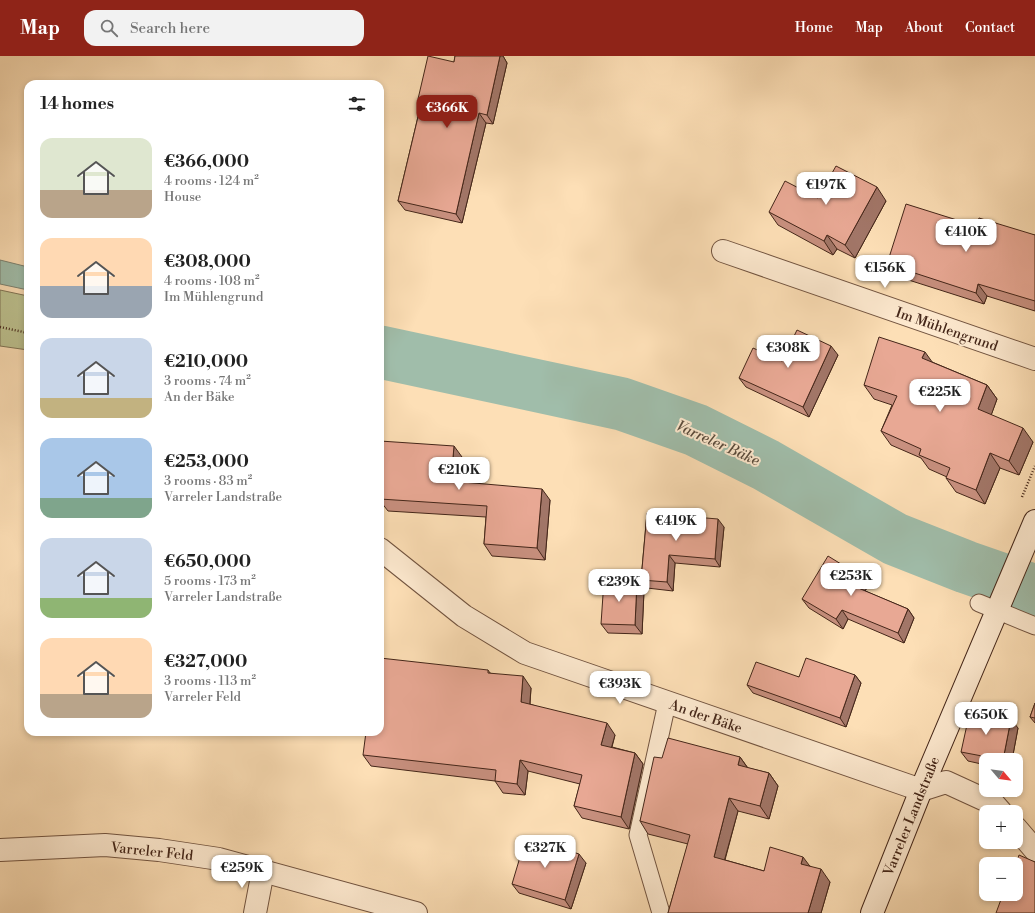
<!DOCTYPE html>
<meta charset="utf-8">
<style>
:root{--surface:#fff;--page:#f2f2f2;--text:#222;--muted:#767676;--accent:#8f2418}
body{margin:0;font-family:"Libre Bodoni",serif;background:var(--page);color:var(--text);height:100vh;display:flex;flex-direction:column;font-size:15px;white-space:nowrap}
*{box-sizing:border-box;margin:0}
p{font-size:13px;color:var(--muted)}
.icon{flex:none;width:22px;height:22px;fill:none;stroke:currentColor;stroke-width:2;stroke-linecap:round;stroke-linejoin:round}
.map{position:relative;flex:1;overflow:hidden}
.details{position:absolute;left:24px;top:24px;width:360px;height:656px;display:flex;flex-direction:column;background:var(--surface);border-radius:12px;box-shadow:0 2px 6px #0003}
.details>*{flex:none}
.needle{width:26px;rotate:119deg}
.buttons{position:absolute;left:979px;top:697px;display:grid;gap:8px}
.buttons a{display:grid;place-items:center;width:44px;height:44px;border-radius:8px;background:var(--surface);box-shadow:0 2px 6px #0003;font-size:20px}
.price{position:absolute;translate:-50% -34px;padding:0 9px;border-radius:8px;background:#fff;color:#222;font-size:13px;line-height:26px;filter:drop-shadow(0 1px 2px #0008)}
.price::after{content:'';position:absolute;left:50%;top:24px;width:12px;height:9px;margin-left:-6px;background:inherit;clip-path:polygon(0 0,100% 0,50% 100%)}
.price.active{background:var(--accent);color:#fff}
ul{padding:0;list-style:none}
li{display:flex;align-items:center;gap:12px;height:100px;padding:0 16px}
li span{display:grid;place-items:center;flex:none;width:112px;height:80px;border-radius:12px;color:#555}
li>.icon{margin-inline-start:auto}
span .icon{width:48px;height:48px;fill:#fffc;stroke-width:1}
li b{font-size:17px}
h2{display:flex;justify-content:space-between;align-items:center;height:48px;padding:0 16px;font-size:17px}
header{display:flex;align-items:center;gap:24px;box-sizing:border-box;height:56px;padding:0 20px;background:var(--accent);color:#fff}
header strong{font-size:19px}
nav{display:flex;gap:22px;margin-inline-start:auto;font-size:14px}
.search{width:280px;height:36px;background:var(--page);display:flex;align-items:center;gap:10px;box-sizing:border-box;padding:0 14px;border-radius:12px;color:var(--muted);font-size:15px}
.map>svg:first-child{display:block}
.green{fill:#bdc290;stroke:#807454}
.water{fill:#a0bdaa;stroke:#7b8170}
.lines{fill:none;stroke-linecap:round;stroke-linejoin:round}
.river{stroke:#a0bdaa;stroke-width:53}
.lane-casing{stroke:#725440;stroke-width:19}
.street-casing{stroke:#725440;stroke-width:24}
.secondary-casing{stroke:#442619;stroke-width:24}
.path{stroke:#442619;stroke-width:2.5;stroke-dasharray:1 2;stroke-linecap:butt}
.lane{stroke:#feead0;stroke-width:17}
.street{stroke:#feead0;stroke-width:22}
.secondary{stroke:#feead0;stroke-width:22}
.wall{fill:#c8907f;stroke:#442619}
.shaded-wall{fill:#a27668;stroke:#442619}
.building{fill:#e8a894;stroke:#442619}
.labels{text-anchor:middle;stroke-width:4;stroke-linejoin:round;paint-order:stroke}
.street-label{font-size:14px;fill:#442619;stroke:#feead0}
.water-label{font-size:15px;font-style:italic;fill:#5b4c3d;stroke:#feead0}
</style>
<header>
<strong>Map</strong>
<div class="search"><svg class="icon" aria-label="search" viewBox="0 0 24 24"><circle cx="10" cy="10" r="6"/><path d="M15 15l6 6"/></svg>Search here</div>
<nav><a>Home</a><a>Map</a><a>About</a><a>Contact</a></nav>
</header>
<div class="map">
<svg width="1035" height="857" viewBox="0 0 1035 857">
<rect width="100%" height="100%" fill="#fddfb6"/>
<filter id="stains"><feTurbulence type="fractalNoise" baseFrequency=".005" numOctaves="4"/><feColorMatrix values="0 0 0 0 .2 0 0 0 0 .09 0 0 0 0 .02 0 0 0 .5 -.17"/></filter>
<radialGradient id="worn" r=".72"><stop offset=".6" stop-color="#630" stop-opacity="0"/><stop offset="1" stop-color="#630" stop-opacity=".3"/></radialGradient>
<!-- green -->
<polygon class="green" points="0,234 28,240 28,294 0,290"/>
<!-- water -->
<polygon class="water" points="0,204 28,211 28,234 0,228"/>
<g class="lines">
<!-- river -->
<polyline class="river" points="380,296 622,348 696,374 766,409 895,483 966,511 1035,535"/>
<defs>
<g id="lane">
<polyline points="979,547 1035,570"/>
<polyline points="661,857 638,779 667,647"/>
</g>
<g id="street">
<polyline points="723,195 1035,303"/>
<polyline points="380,493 464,560 525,597 921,734 946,726 994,748 1001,756"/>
<polyline points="1016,772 1035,794"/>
<polyline points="0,794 105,789 159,794 219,803 416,857"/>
<polyline points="255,857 263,815"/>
</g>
<polyline id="secondary" points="872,857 921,734 1035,465"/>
</defs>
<!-- lane casing -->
<use href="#lane" class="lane-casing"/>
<!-- street casing -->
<use href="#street" class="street-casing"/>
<!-- secondary casing -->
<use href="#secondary" class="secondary-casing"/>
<!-- path -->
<g class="path">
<polyline points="0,271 28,277"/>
<polyline points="1022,441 1035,410"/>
</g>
<!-- lane -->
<use href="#lane" class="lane"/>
<!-- street -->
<use href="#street" class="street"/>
<!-- secondary -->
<use href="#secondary" class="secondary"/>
</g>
<!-- wall -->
<g class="wall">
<polygon points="455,0 503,0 507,7 493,68 486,67 462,167 405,154 398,145 421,48 418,43 454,6"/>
<polygon points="818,142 886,145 855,202 837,193 833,199 778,169 769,156"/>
<polygon points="976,170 1035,179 1035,255 987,240 984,248 896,220 887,208"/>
<polygon points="838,299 809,361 746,331 739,322 782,305"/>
<polygon points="932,306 987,329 997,343 991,359 1033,386 1019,419 1000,412 985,448 956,436 946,422 947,421 929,413 921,402 891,389 881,375 892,349 874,343 864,329"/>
<polygon points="380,385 462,401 460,426 550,444 545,504 492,500 484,488 486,461 388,455 381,446 380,446"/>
<polygon points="647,457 724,471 720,511 675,507 673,535 647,532 641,524"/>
<polygon points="868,530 865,535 908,553 914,562 904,587 848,563 843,573 809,552 802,543"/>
<polygon points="644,535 642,578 608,577 601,568"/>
<polygon points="488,614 490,617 531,632 530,648 615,679 612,691 635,697 643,708 629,773 582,762 574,750 580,728 528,715 525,739 503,737 495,725 371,710 363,699"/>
<polygon points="855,619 861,627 846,671 753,637 747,629 799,621"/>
<polygon points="1035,647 1035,667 1030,661"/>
<polygon points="1018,672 1012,704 986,704 986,709 968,705 961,696"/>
<polygon points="740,701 748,712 769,717 778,730 769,763 738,755 725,804 764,815 810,810 830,826 821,857 668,857 688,788 648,778 640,765 662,702"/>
<polygon points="586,807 571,853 519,837 512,828"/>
</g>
<!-- shaded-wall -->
<g class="shaded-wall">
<polygon points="500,0 503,0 507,7 493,68 487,59"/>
<polygon points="479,57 486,67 462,167 456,158"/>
<polygon points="877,131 886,145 855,202 845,189"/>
<polygon points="827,179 837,193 833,199 824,185"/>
<polygon points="978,228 987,240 984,248 976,237"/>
<polygon points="831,290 838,299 809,361 803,351"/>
<polygon points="925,296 935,310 922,302"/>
<polygon points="987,329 997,343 988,368 978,353"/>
<polygon points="1023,372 1033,386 1019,419 1009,405"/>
<polygon points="454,390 462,401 459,437 451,425"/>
<polygon points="990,397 1000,412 985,448 976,434"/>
<polygon points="542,433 550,444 545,504 537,492"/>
<polygon points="718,463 724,471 720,511 715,503"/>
<polygon points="669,499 675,507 673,535 667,526"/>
<polygon points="862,521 868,530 862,540 856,531"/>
<polygon points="637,525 644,535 642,578 635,569"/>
<polygon points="908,553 914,562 904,587 898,577"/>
<polygon points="842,554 848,563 843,573 836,563"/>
<polygon points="855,619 861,627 846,671 840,662"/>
<polygon points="523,620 531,632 529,658 521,646"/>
<polygon points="1011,663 1018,672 1012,704 1003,704"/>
<polygon points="607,667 615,679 609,700 601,689"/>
<polygon points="635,697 643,708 629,773 621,761"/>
<polygon points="740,701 749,714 738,709"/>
<polygon points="520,704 528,715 525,739 517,728"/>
<polygon points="769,717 778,730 769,763 760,750"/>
<polygon points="729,742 738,755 722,813 714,801"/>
<polygon points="579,798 586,807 571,853 565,844"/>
<polygon points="803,801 812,813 801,808"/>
<polygon points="821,813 830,826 821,857 808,857"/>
</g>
<!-- building -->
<g class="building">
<polygon points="428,0 454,6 455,0 500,0 487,59 479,57 456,158 398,145 422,44 418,43"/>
<polygon points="836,110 877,131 845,189 827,179 824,185 769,156 785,125 818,142"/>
<polygon points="906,148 976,170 979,162 1035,179 1035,245 978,228 976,237 887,208"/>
<polygon points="797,274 831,290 803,351 739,322 753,292 782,305"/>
<polygon points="879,281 925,296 922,302 987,329 978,353 1023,372 1009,405 990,397 976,434 946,422 950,412 919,399 921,393 881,375 897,340 864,329"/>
<polygon points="380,385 454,390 451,425 542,433 537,492 484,488 487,450 380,443"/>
<polygon points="647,457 718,463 715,503 669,499 667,526 641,524"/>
<polygon points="828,500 862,521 856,531 908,553 898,577 842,554 836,563 802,543"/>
<polygon points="604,524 637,525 635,569 601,568"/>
<polygon points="380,602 488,614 488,617 523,620 521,646 607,667 601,689 635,697 621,761 574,750 582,719 520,704 517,728 495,725 496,714 363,699 366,676 380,676"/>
<polygon points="806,602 855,619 840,662 747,629 756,606 799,621"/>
<polygon points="1035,647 1035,662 1030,661"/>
<polygon points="970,655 1011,663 1003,704 961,696"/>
<polygon points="668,682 740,701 738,709 769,717 760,750 729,742 714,801 764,815 770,791 803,801 801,808 821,813 808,857 668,857 690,779 640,765 654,701 662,702"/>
<polygon points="526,781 579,798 565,844 512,828"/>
<polygon points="1019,799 1035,806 1035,857 996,857 1003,838 1016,838 1016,808"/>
</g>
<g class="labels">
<!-- street labels -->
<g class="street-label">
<text transform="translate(947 273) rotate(19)" y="5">Im Mühlengrund</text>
<text transform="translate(706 660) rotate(19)" y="5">An der Bäke</text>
<text transform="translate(911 760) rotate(-68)" y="5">Varreler Landstraße</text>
<text transform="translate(152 795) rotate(6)" y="5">Varreler Feld</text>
</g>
<!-- water labels -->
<g class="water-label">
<text transform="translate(718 387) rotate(24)" y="5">Varreler Bäke</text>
</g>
</g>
<rect width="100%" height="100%" filter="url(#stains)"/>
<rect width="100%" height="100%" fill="url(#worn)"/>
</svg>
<div class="buttons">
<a><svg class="needle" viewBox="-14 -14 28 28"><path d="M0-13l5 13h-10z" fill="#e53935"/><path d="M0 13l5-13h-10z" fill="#767676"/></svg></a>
<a>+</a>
<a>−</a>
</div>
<b class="price active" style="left:447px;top:73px">€366K</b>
<b class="price" style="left:826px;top:150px">€197K</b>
<b class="price" style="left:966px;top:197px">€410K</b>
<b class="price" style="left:885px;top:233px">€156K</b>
<b class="price" style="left:788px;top:313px">€308K</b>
<b class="price" style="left:940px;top:357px">€225K</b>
<b class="price" style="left:459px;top:435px">€210K</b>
<b class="price" style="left:676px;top:486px">€419K</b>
<b class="price" style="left:851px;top:541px">€253K</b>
<b class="price" style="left:619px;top:547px">€239K</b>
<b class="price" style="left:620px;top:649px">€393K</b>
<b class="price" style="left:986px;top:680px">€650K</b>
<b class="price" style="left:545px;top:813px">€327K</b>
<b class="price" style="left:242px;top:833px">€259K</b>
<section class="details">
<h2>14 homes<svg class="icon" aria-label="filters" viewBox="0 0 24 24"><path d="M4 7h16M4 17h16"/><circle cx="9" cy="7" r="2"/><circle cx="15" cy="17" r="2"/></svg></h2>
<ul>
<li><span style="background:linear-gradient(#dfe7d0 65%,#b9a48a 0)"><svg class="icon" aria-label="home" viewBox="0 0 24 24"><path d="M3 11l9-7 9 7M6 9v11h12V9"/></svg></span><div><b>€366,000</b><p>4 rooms · 124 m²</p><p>House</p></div></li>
<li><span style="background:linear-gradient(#ffd9b3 60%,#9aa5b1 0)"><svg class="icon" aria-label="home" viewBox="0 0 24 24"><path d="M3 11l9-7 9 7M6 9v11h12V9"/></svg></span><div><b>€308,000</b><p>4 rooms · 108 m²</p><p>Im Mühlengrund</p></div></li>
<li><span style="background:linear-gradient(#c9d6e8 75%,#c2b280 0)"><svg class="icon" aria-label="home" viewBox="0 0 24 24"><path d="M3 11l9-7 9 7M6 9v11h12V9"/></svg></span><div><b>€210,000</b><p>3 rooms · 74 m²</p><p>An der Bäke</p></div></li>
<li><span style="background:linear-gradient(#a9c7e8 75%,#7fa58c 0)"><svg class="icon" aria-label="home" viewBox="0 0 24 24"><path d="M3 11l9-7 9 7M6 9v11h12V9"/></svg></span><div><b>€253,000</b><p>3 rooms · 83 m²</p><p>Varreler Landstraße</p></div></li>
<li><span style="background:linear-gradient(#c9d6e8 75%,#8fb573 0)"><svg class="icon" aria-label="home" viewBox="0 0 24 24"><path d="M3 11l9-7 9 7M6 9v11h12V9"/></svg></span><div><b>€650,000</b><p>5 rooms · 173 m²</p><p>Varreler Landstraße</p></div></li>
<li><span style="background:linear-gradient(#ffd9b3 70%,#b9a48a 0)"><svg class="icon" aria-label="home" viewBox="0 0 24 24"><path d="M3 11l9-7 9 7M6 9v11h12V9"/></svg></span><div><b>€327,000</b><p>3 rooms · 113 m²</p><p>Varreler Feld</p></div></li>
</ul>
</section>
</div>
